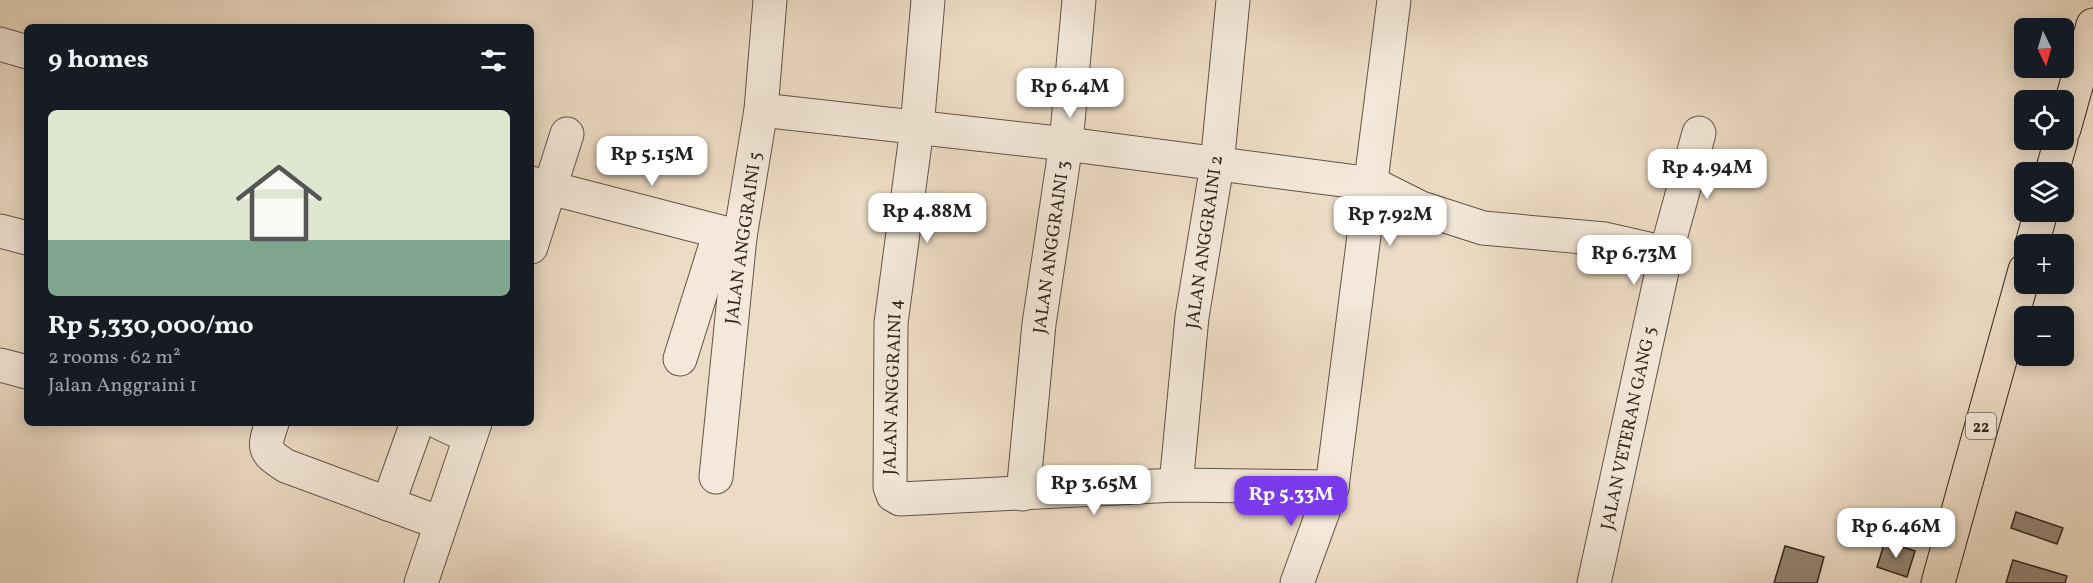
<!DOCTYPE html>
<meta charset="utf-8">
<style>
:root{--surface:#171b24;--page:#20242c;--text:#f1f3f6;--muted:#9ea1a6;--accent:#7c3aed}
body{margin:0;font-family:Vollkorn,serif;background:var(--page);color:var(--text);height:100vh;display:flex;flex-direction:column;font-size:22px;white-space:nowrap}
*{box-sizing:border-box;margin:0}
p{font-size:20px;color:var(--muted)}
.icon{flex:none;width:33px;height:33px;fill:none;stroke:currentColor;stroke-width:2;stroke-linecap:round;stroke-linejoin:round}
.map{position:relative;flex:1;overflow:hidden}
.panel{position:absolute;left:24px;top:24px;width:510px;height:402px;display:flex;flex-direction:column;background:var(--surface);border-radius:9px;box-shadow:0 3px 15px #0003}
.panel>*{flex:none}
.needle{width:39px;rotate:175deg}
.controls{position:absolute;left:2014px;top:18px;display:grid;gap:12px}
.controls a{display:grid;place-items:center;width:60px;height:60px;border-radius:9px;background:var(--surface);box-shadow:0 3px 15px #0003;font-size:30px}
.price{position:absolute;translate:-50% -51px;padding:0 14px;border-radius:12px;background:#fff;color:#222;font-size:20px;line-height:39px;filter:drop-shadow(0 2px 3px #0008)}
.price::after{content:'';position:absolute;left:50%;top:36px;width:18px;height:14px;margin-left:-9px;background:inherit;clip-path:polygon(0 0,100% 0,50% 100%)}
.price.selected{background:var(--accent);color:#fff}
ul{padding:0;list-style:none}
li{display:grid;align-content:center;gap:12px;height:318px;padding:0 24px}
li span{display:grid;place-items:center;height:186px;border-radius:9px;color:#555}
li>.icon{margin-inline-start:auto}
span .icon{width:108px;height:108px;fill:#fffc;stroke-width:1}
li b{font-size:26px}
h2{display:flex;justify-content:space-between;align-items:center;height:72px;padding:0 24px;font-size:26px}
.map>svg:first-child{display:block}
.building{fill:#938474;stroke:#32251d;stroke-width:1.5}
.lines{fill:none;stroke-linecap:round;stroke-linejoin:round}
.minor-casing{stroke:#615347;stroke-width:35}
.highway-casing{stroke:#32251d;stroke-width:35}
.minor{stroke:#f3e8d9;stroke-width:33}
.highway{stroke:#eddcc5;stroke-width:33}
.labels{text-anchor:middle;stroke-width:6;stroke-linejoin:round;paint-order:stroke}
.shield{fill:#f3e8d9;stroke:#6c6055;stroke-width:1.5}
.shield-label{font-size:16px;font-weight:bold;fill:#32251d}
.street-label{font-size:18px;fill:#32251d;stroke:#f3e8d9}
</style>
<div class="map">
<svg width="2093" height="583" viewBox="0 0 2093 583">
<rect width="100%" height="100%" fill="#eddcc5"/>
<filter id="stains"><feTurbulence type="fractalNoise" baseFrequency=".00333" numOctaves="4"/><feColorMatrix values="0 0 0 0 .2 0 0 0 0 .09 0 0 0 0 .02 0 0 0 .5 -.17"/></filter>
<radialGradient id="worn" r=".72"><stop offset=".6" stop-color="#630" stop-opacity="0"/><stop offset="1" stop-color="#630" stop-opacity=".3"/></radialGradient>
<!-- building -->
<g class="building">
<polygon points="2016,512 2063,528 2057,544 2011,528"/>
<polygon points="1885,541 1915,551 1907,577 1877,567"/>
<polygon points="1785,546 1824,557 1817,583 1774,583"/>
<polygon points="2013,560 2067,576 2065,583 2006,583"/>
</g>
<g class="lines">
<defs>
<g id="minor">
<polyline points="928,0 917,128 891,323 890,487 893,495 900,499 1176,485 1332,487"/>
<polyline points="0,44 27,52"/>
<polyline points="761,110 1066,144 1373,184 1421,208 1483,228 1605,239 1666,253 1594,583"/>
<polyline points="531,183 740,237"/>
<polyline points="0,231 27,238"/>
<polyline points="531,247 567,134"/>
<polyline points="1666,253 1699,133"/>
<polyline points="680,359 720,232"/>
<polyline points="0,365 27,372"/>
<path d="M272 423C263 449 263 451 286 466L440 523"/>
<polyline points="440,423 470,437"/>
<polyline points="716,477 740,237 761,110 770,0"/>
<polyline points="1176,485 1192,317 1217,165 1233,0"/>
<polyline points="1023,494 1039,324 1066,144 1079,0"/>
<polyline points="388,504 417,423"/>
<polyline points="421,583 475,423"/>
<polyline points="1297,583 1332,487 1394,0"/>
</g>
<g id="highway">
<polyline points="2064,129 2093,25"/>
<polyline points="2052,172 2061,140"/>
<polyline points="2032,244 2041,212"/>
<polyline points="1938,583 2025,270"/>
</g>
</defs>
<!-- minor casing -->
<use href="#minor" class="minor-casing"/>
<!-- highway casing -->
<use href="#highway" class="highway-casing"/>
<!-- minor -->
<use href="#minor" class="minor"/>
<!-- highway -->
<use href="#highway" class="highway"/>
</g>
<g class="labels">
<!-- shield labels -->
<rect class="shield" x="1966" y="413" width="30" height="26" rx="4.5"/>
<g class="shield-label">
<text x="1981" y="432">22</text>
</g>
<!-- street labels -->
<g class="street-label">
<text transform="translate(743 238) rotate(-82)" y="6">JALAN ANGGRAINI 5</text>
<text transform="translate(1204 242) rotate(-82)" y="6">JALAN ANGGRAINI 2</text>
<text transform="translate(1051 247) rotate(-82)" y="6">JALAN ANGGRAINI 3</text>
<text transform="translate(892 387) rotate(-88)" y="6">JALAN ANGGRAINI 4</text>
<text transform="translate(1628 428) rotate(-78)" y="6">JALAN VETERAN GANG 5</text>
</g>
</g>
<rect width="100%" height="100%" filter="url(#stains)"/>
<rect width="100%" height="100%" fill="url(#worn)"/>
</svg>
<div class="controls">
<a><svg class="needle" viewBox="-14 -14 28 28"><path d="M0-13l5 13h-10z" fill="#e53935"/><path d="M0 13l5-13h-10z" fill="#9ea1a6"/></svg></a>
<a><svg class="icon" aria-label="locate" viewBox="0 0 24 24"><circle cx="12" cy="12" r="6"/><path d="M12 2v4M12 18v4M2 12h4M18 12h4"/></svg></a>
<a><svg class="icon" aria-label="layers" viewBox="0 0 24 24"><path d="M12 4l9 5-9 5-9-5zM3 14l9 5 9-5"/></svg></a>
<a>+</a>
<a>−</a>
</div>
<b class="price" style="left:1070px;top:119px">Rp 6.4M</b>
<b class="price" style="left:652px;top:187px">Rp 5.15M</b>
<b class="price" style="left:1707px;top:200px">Rp 4.94M</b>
<b class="price" style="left:927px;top:244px">Rp 4.88M</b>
<b class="price" style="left:1390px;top:247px">Rp 7.92M</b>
<b class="price" style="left:1634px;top:286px">Rp 6.73M</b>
<b class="price" style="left:1094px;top:516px">Rp 3.65M</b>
<b class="price selected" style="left:1291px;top:527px">Rp 5.33M</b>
<b class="price" style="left:1896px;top:559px">Rp 6.46M</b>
<section class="panel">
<h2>9 homes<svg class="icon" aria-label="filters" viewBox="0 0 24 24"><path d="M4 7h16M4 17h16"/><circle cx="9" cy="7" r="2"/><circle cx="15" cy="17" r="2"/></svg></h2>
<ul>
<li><span style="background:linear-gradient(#dfe7d0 70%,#7fa58c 0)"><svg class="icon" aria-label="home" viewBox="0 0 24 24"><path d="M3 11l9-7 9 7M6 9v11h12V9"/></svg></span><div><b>Rp 5,330,000/mo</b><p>2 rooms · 62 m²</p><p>Jalan Anggraini 1</p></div></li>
</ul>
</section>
</div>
